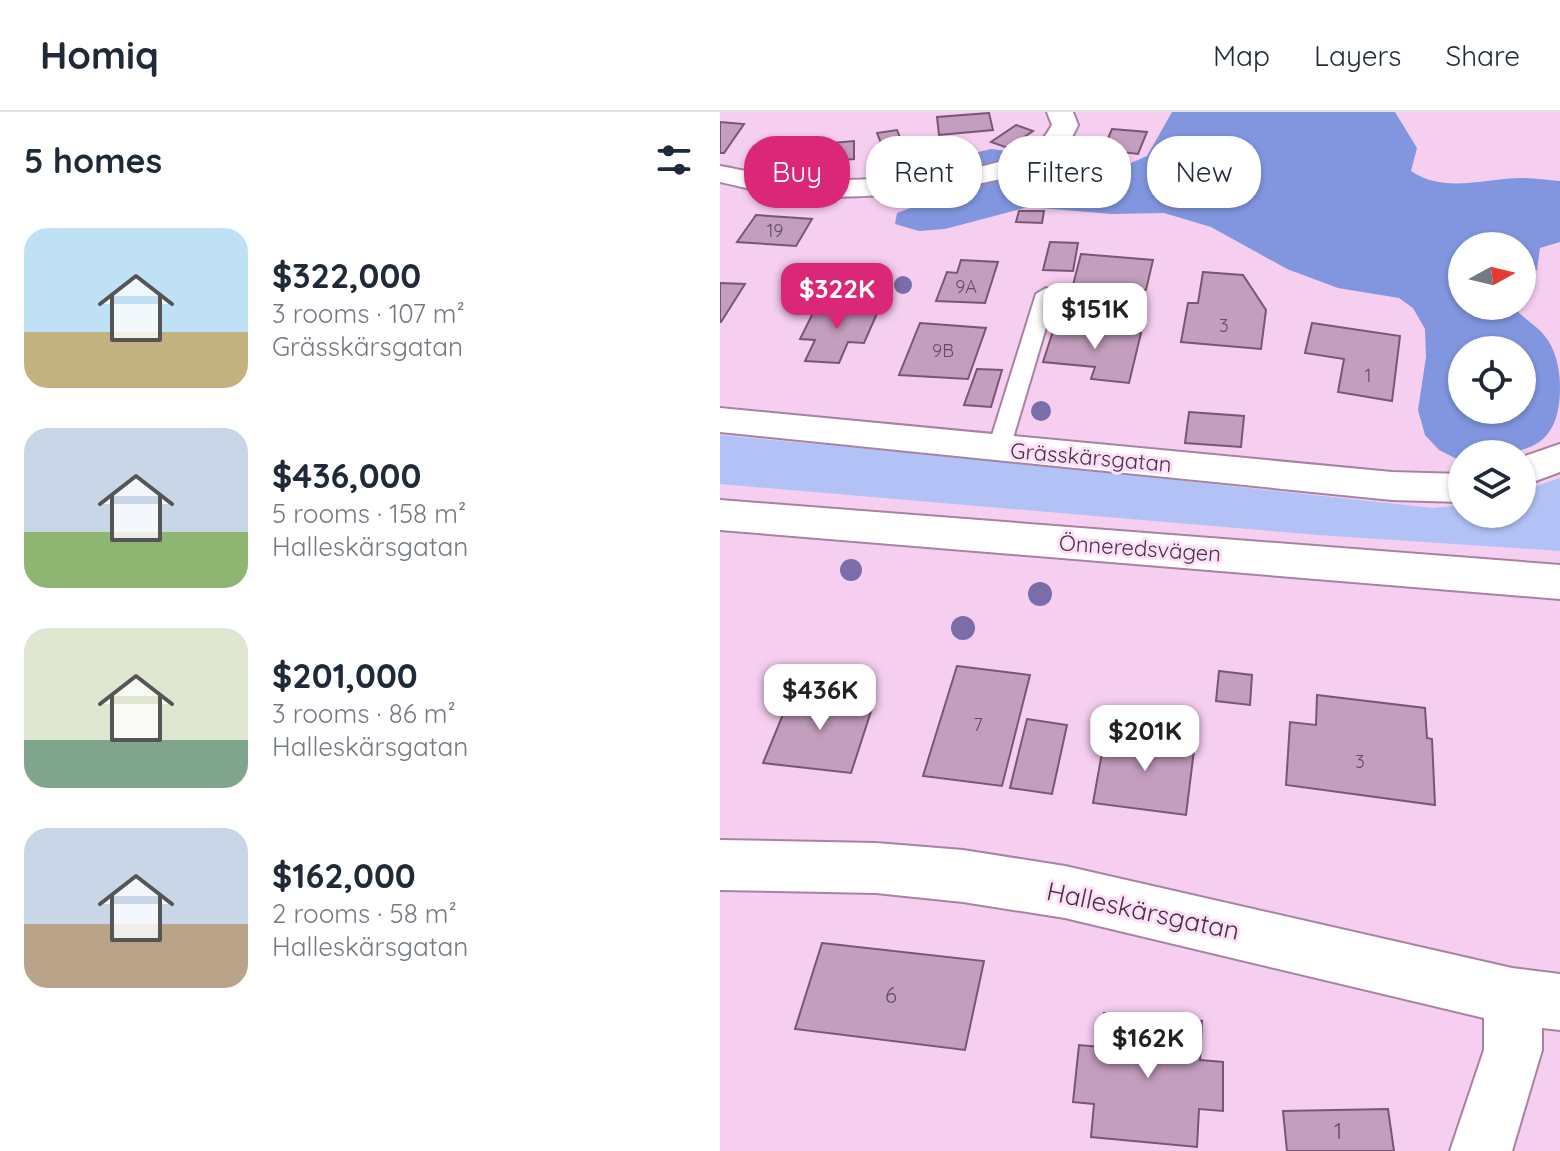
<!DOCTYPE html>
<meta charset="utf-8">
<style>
:root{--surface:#fff;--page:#f2f2f3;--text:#1f2937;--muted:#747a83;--line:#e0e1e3;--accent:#db2777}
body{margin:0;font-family:Quicksand,sans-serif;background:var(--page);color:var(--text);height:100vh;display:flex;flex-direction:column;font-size:30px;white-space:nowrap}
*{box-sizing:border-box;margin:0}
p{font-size:26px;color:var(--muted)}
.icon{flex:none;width:44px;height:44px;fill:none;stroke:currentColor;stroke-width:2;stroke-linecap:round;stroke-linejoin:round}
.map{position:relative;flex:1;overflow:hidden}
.details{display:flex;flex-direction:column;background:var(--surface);width:720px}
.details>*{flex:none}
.top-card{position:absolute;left:24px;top:24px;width:696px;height:72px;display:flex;gap:16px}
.needle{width:52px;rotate:82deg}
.tools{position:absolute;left:728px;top:120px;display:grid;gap:16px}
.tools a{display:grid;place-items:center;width:88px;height:88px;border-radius:50%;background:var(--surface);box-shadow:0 2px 6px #0004;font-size:40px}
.price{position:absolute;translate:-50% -68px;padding:0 18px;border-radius:16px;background:#fff;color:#222;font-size:26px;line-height:52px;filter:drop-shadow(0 2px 4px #0008)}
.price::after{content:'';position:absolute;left:50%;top:48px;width:24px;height:18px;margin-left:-12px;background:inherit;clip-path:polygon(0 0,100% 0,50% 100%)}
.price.selected{background:var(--accent);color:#fff}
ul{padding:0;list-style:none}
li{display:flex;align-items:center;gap:24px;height:200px;padding:0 24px}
li span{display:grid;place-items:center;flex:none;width:224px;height:160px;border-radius:24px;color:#555}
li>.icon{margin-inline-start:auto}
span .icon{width:96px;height:96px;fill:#fffc;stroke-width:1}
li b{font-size:34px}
h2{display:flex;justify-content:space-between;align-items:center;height:96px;padding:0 24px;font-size:34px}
.chip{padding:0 28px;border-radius:32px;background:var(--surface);box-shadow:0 2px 6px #0004;font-size:28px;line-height:72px}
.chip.selected{background:var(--accent);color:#fff}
header{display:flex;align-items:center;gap:48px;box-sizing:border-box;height:112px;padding:0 40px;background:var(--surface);border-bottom:2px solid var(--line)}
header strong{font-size:38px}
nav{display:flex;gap:44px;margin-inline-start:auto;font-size:28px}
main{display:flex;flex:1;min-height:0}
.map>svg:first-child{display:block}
.green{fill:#b2c2f6}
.forest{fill:#8196df;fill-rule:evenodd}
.building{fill:#c49ebe;stroke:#795774;stroke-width:2}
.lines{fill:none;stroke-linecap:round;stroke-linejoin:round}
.lane-casing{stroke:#a783a2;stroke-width:4}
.street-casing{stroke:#a783a2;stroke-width:4}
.secondary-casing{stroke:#a783a2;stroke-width:4}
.lane{fill:#fff;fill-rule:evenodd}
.street{fill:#fff;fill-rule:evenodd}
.secondary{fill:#fff;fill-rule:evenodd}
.tree{fill:#7b6daa}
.labels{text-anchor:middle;stroke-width:6;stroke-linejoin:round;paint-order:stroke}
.number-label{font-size:18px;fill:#624e60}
.street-label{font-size:22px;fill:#423340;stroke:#ffdefa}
.near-number-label{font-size:22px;fill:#624e60}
.near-street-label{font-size:26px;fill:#423340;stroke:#ffdefa}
</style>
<header>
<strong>Homiq</strong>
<nav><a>Map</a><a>Layers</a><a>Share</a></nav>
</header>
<main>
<section class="details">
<h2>5 homes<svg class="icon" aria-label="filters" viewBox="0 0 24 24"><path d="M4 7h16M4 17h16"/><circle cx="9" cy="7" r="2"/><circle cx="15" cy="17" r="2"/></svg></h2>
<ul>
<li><span style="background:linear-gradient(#bfe0f5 65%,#c2b280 0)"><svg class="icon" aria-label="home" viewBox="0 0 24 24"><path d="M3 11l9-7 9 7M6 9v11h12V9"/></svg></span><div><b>$322,000</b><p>3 rooms · 107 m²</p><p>Grässkärsgatan</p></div></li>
<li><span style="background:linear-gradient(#c9d6e8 65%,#8fb573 0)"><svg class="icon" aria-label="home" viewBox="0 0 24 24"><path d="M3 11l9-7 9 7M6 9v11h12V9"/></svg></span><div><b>$436,000</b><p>5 rooms · 158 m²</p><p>Halleskärsgatan</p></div></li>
<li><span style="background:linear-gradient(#dfe7d0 70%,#7fa58c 0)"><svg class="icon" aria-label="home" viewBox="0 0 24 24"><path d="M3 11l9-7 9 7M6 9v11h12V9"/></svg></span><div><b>$201,000</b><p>3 rooms · 86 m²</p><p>Halleskärsgatan</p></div></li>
<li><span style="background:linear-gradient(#c9d6e8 60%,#b9a48a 0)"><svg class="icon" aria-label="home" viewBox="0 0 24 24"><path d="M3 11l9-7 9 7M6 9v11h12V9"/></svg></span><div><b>$162,000</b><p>2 rooms · 58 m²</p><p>Halleskärsgatan</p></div></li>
</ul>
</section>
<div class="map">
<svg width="840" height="1039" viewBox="0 0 840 1039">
<rect width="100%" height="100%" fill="#f6cef0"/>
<!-- green -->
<polygon class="green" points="0,323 290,350 713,396 742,393 742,402 802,402 802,379 840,366 840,439 598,423 0,372"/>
<!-- forest -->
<path class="forest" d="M452 0H675L697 36 691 59C724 82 766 66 802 66 815 66 828 68 840 69V130L820 136 817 158 802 168V134H742V194H793C802 206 815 212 824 223 836 237 840 258 840 275 840 344 797 342 742 342L741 349 719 338 705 323 698 298 706 245 705 217 693 196 679 186 618 176 567 157 491 115 444 101 392 102 308 95 225 117 199 119 175 112 177 101 212 88 244 68 250 42 271 37 295 40 328 56 397 57 427 44ZM742 238H802V298H742Z"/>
<!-- building -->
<g class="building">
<polygon points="269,1 273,18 219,23 217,5"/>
<polygon points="0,10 24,12 4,41 0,41"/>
<polygon points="296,13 313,19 288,36 271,30"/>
<polygon points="392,17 427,20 418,42 383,38"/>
<polygon points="177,18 181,28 161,31 157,21"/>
<polygon points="134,29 134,47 111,49 110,55 75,58 77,34"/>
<polygon points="299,99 324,99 322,111 296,110"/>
<polygon points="36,103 92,107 76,134 17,130"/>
<polygon points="330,130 358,131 353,159 323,158"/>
<polygon points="361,142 433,148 426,178 353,173"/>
<polygon points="241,148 278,150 265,191 216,189 227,160 237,161"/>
<polygon points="483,160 523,163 546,198 541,237 461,230 468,191 478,191"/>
<polygon points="129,169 157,170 153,181 125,180"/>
<polygon points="0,171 25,172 1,210 0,210"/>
<polygon points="97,193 159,197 144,231 128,230 119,251 85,249 95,228 80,227"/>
<polygon points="200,211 266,216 248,267 179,263"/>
<polygon points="592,211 680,224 672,289 618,280 624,247 585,241"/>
<polygon points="335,213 421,221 409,271 371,267 375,255 323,250"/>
<polygon points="257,257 282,258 271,295 244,293"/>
<polygon points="469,300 524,304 521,335 465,331"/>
<polygon points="237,554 310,563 282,674 203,664"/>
<polygon points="499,559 532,563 530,593 496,589"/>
<polygon points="73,578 155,587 131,661 43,651"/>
<polygon points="597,583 705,596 707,626 712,627 715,693 566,673 570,610 596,613"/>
<polygon points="307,607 347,613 332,682 290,676"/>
<polygon points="386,618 475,630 466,703 373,691"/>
<polygon points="102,831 264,849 245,938 75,917"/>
<polygon points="384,901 482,909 480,948 503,950 503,999 479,997 477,1035 371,1025 374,992 353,990 359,933 381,935"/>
<polygon points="668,997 674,1039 567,1039 563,999"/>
</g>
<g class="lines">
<defs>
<polygon id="lane" points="326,176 336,182 290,336 287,342 271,342 268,336 316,182"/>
<g id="street">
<path d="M327 0H353L358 13C352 27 342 42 327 50 275 80 133 88 73 84 48 82 24 75 0 70V54C24 58 48 65 72 66 131 71 255 66 307 39 318 34 326 24 332 13Z"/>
<polygon points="0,296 672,360 742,362 742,390 672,388 0,320"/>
<polygon points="840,332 840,360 802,374 802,345"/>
<polygon points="0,728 156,731 243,738 345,754 792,856 840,862 840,918 822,916 822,938 792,1039 730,1039 764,938 764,906 345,806 243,790 156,781 0,778"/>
</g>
<polygon id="secondary" points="0,388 840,453 840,487 0,418"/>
</defs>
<!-- lane casing -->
<use href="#lane" class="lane-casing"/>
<!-- street casing -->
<use href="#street" class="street-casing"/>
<!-- secondary casing -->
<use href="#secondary" class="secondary-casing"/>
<!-- lane -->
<use href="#lane" class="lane"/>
<!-- street -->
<use href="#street" class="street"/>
<!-- secondary -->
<use href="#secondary" class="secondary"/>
</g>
<!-- trees -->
<g class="tree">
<circle cx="183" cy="173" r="9"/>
<circle cx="321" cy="299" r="10"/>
<circle cx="131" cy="458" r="11"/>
<circle cx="320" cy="482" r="12"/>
<circle cx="243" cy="516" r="12"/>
</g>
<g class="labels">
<!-- number labels -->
<g class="number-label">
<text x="55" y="125">19</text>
<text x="246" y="181">9A</text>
<text x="504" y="220">3</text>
<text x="223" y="245">9B</text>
<text x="648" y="270">1</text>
<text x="258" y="619">7</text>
<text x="640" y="656">3</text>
</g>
<!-- street labels -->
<g class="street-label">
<text transform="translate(371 345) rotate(5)" y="8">Grässkärsgatan</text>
<text transform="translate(420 436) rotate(4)" y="8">Önneredsvägen</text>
</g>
<!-- near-number labels -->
<g class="near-number-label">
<text x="171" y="891">6</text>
<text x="618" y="1027">1</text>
</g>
<!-- near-street labels -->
<g class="near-street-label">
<text transform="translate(423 799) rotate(12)" y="9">Halleskärsgatan</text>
</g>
</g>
</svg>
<div class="tools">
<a><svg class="needle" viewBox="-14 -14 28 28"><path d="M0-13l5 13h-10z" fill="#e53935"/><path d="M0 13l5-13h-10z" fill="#747a83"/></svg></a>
<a><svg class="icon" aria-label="locate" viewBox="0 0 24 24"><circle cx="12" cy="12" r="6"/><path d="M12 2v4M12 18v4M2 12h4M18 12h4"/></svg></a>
<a><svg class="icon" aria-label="layers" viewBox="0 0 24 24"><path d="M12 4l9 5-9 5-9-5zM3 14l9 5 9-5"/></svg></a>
</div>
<b class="price selected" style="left:117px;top:219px">$322K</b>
<b class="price" style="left:375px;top:239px">$151K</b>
<b class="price" style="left:100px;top:620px">$436K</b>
<b class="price" style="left:425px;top:661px">$201K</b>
<b class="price" style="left:428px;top:968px">$162K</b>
<div class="top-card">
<a class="chip selected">Buy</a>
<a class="chip">Rent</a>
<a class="chip">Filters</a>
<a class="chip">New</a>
</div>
</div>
</main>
